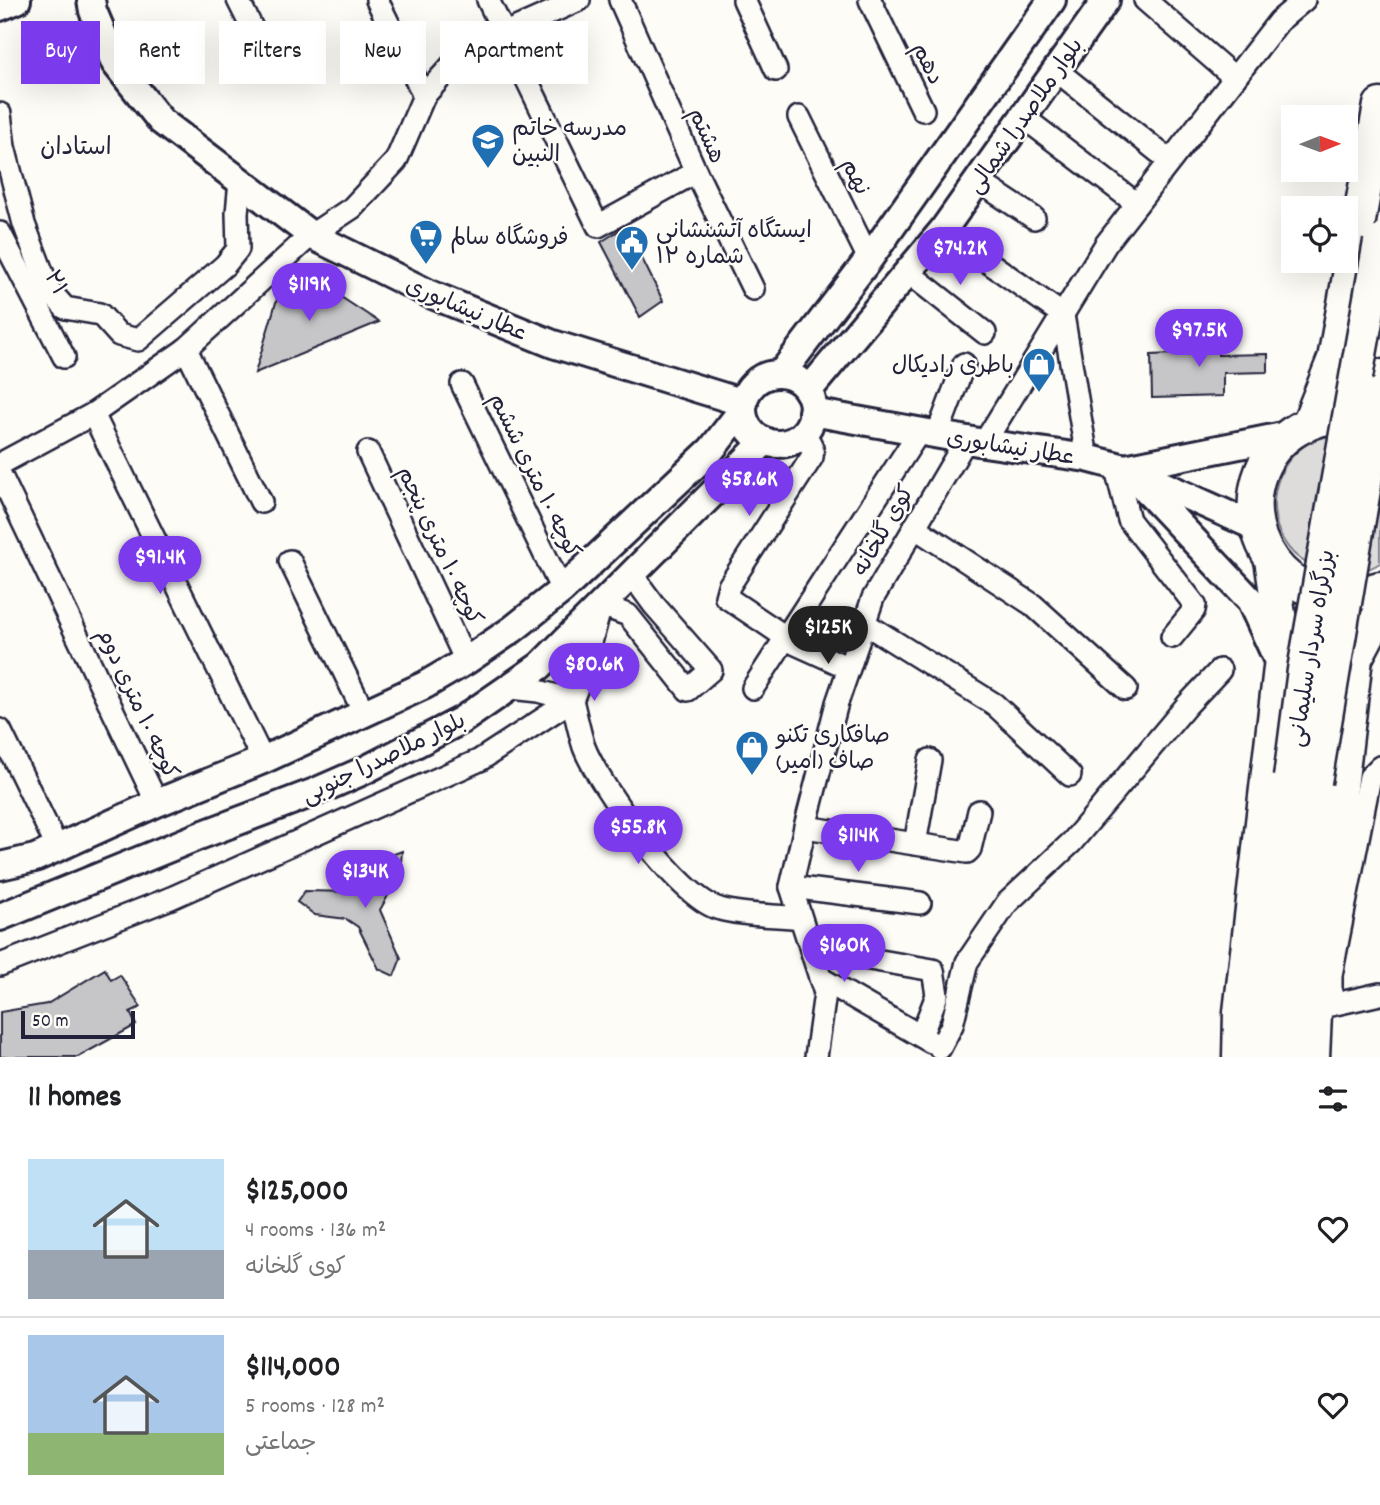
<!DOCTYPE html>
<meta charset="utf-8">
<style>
:root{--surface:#fff;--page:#f6f6f6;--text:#202124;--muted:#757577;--line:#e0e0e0;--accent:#7c3aed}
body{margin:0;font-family:Dekko,"Playpen Sans Arabic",sans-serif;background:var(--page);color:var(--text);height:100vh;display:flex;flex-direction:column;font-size:26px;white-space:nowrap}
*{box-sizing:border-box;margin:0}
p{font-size:23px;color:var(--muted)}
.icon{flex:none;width:38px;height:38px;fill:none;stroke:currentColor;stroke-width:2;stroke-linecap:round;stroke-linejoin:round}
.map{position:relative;height:1057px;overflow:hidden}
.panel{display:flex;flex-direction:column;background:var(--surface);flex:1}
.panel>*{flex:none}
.hud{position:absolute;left:21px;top:21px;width:700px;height:63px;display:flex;gap:14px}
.needle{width:46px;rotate:89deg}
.controls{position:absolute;left:1281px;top:105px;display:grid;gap:14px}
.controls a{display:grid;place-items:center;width:77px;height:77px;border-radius:0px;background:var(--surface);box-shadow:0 7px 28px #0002;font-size:35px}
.scale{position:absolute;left:21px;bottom:18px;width:114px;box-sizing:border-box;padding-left:7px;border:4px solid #22223b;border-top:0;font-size:19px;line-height:24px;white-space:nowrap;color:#22223b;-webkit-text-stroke:5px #fdfcf7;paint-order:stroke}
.price{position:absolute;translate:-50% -60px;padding:0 16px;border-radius:24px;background:var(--accent);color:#fff;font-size:23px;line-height:46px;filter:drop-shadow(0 2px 4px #0008)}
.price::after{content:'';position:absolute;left:50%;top:42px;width:21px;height:16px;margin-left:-10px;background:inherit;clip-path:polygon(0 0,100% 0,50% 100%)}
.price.active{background:#222;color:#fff}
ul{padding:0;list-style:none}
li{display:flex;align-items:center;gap:21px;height:175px;padding:0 28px}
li+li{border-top:2px solid var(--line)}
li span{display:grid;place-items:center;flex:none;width:196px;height:140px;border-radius:0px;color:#555}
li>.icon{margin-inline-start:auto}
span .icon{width:84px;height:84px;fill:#fffc;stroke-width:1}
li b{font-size:30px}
h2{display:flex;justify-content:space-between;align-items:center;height:84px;padding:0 28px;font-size:30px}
.pill{padding:0 24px;border-radius:0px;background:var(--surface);box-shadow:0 7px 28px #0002;font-size:24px;line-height:63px}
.pill.active{background:var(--accent);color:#fff}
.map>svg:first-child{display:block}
.green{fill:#dddcdb;stroke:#807f8b;stroke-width:2}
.building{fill:#c6c6c8;stroke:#22223b;stroke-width:2}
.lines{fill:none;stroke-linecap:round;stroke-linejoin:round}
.minor-casing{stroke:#22223b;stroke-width:26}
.major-casing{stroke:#22223b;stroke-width:32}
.highway-casing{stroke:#22223b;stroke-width:37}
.minor{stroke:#fdfcf7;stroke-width:21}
.major{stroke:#fdfcf7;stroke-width:26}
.highway{stroke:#fdfcf7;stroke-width:32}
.highway-bridge-casing{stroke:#22223b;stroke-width:37;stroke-linecap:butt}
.highway-bridge{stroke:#fdfcf7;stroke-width:32}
.labels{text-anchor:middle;stroke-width:5;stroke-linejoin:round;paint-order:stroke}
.street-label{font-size:23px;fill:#22223b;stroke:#fdfcf7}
.poi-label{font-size:23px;fill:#22223b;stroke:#fdfcf7;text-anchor:start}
.neighbourhood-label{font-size:24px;fill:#22223b;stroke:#fdfcf7}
</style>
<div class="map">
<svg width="1380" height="1057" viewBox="0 0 1380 1057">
<rect width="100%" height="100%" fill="#fdfcf7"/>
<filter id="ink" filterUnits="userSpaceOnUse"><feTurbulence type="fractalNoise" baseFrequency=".0143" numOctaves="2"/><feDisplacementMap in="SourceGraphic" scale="14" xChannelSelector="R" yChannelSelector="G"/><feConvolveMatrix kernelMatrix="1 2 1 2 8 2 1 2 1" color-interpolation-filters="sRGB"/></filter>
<g filter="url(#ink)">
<!-- green -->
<path class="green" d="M1343 434 1380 446V563C1365 573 1351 573 1334 570 1326 569 1315 568 1308 564 1266 542 1263 480 1299 450 1311 439 1327 436 1343 434Z"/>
<!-- building -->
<g class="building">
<polygon points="626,226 663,301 640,317 601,242"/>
<polygon points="308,283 324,286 379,322 255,373 277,299 282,293 290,288"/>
<polygon points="1218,337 1218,355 1268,354 1268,372 1223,373 1223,396 1152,398 1151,355 1172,354 1171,338"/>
<polygon points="402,851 400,874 380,910 401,958 394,976 379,969 358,927 346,919 315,915 297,902 305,891 354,892 383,858"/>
<polygon points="105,969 111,980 120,975 141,1007 130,1012 136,1025 78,1057 0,1057 0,1012 47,1004"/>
</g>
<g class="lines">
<defs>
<g id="minor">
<polyline points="238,0 257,38"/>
<polyline points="377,0 424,96"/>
<polyline points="488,0 598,226 696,172"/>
<polyline points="620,0 696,172 753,289"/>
<polyline points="744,0 776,70"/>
<polyline points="870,0 923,110"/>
<polyline points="1145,0 1235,78"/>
<polyline points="1056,70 1170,161"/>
<polyline points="0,114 4,147 24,224 49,290 65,308 100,314 119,335 138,340 225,265 238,249 237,213 240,181"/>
<polyline points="799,117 869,259"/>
<polyline points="1023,117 1137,204"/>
<polyline points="978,181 1034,218"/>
<polyline points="943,230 1063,315 1087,458"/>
<polyline points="0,233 64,357"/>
<polyline points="909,273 985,333"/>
<polyline points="186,349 261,502"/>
<polyline points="462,384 562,590"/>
<polyline points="93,414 263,760"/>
<path d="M803 433C809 441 814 446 812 457L729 586 726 597 796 644 849 668"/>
<polyline points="937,435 964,364"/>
<polyline points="984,443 1106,244 1279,21 1304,0"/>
<polyline points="368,452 466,661"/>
<polyline points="0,464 93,414 186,349 311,235 352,208 396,161 424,96 453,64 503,34 579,0"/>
<polyline points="1115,465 1129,520 1195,605 1194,610 1172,637"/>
<polyline points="0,474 157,803"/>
<polyline points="914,527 1033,605 1126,689"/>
<polyline points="290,561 365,715"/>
<polyline points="864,623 994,704 1070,775"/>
<polyline points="510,688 538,691 572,700 582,676 601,605 628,615 688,690 711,670 654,605 632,575"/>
<polyline points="753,688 919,432"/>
<polyline points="0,730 58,849"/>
<polyline points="1380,767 1370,777 1331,975 1331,1005 1380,994"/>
<polyline points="805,827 967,852 970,849 979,811"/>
<polyline points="915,844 930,760"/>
<polyline points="791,887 920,903"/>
<polyline points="811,949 933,970 937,995 921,1036"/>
<path d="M0 965 171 898 480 760 572 700C576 715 579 732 584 747 599 786 680 899 720 909 745 916 774 915 800 918"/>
<polyline points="820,978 931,1042"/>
<polyline points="940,1048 952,1025 967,962 1007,903 1072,842 1187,705 1220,670"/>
<polyline points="816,1057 825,993 791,887 805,827 837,703 873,598 966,440"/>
</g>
<g id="major">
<polyline points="91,0 93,11 115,63 161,121 311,235 430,294 553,344 744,403"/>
<polyline points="0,7 17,0"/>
<polyline points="781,374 869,259 1052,0"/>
<circle cx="778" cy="409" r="35"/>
<polyline points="808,391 943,230 1106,0"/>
<polyline points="812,412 984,443 1087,458 1125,468 1256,527"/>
<polyline points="1125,468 1288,435"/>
<polyline points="1136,479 1250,600 1279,663"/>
<polyline points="0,866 35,858 157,803 263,760 425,685 466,661 513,629 562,590 711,450 743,409"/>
<polyline points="0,917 204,834 315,792 363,771 462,720 540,666 765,441"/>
</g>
<g id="highway">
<path d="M1335 360C1347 374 1362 377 1380 376"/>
<polyline points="1309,422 1334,359 1380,105"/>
<path d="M1375 422C1349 413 1322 415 1298 429 1226 471 1248 586 1333 595 1349 597 1365 592 1380 588"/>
<polyline points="1239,1057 1240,1012 1283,642 1271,559"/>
<polyline points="1262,1057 1290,778"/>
<polyline points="1289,1057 1315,782"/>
<polyline points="1313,1057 1315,1013 1356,658 1380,613"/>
</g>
</defs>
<!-- minor casing -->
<use href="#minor" class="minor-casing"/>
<!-- major casing -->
<use href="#major" class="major-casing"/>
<!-- highway casing -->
<use href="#highway" class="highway-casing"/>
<!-- minor -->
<use href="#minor" class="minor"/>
<!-- major -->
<use href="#major" class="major"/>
<!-- highway -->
<use href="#highway" class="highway"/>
<defs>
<g id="highway-bridge">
<polyline points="1290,778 1304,670 1380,242"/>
<polyline points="1315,782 1380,394"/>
</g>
</defs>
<!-- highway-bridge casing -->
<use href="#highway-bridge" class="highway-bridge-casing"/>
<!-- highway-bridge -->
<use href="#highway-bridge" class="highway-bridge"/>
</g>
</g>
<!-- icons -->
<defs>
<symbol id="school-pin" viewBox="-11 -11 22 30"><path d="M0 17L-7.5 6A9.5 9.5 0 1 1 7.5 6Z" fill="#1f6fb2" stroke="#fdfcf7"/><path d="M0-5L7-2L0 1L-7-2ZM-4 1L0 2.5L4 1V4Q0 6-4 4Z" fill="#fff"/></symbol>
<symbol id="supermarket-pin" viewBox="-11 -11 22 30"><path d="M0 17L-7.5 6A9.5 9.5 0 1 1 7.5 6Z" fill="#1f6fb2" stroke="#fdfcf7"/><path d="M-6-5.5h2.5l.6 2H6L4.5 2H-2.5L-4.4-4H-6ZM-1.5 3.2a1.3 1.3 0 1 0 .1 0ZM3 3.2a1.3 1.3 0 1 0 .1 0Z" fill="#fff"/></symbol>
<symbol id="civic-pin" viewBox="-11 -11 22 30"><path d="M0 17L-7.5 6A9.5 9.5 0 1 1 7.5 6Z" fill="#1f6fb2" stroke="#fdfcf7"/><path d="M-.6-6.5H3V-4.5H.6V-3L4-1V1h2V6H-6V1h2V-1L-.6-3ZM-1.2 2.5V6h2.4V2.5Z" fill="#fff"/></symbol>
<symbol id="shop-pin" viewBox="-11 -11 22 30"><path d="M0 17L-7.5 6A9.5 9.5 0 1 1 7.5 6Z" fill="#1f6fb2" stroke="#fdfcf7"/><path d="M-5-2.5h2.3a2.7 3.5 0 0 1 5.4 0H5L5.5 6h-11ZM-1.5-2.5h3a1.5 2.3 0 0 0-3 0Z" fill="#fff"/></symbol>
</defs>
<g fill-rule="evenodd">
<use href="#school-pin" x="469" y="121" width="38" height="52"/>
<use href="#supermarket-pin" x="407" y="217" width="38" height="52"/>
<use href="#civic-pin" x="613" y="223" width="38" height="52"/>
<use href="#shop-pin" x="1020" y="345" width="38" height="52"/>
<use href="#shop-pin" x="733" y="728" width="38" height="52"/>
</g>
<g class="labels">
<!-- street labels -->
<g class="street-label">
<text transform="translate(929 63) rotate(64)" y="8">دهم</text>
<text transform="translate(1024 115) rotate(-55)" y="8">بلوار ملاصدرا شمالی</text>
<text transform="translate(708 135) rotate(66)" y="8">هشتم</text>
<text transform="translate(857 176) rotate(64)" y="8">نهم</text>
<text transform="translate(57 282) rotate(63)" y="8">۲۱</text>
<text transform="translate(467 308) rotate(23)" y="8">عطار نیشابوری</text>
<text transform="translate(1011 446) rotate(9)" y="8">عطار نیشابوری</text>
<text transform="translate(536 475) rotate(64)" y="8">کوچه ۱۰ متری ششم</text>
<text transform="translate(882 530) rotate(-60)" y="8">کوی گلخانه</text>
<text transform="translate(441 545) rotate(65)" y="8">کوچه ۱۰ متری پنجم</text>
<text transform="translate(1310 648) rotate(-81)" y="8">بزرگراه سردار سلیمانی</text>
<text transform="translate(139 703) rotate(65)" y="8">کوچه ۱۰ متری دوم</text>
<text transform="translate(383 757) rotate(-26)" y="8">بلوار ملاصدرا جنوبی</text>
</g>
<!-- poi labels -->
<g class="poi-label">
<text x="512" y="135">مدرسه خاتم<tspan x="512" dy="26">النبین</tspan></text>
<text x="656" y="237">ایستگاه آتشنشانی<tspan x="656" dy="26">شماره ۱۲</tspan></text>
<text x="450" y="244">فروشگاه سالم</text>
<text x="1014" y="372" text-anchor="end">باطری رادیکال</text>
<text x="776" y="742">صافکاری تکنو<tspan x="776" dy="26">صاف (امیر)</tspan></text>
</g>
<!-- neighbourhood labels -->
<g class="neighbourhood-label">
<text x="76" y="154">استادان</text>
</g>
</g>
</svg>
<div class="controls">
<a><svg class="needle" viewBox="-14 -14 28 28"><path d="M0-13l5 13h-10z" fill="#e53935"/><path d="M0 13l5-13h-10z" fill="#757577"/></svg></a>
<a><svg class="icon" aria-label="locate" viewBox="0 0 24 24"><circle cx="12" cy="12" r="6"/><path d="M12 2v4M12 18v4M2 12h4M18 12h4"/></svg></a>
</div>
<div class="scale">50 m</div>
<b class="price" style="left:960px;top:287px">$74.2K</b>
<b class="price" style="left:309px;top:323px">$119K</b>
<b class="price" style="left:1199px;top:369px">$97.5K</b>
<b class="price" style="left:749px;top:518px">$58.6K</b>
<b class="price" style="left:160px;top:596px">$91.4K</b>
<b class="price active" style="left:828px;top:666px">$125K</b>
<b class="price" style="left:594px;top:703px">$80.6K</b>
<b class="price" style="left:638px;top:866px">$55.8K</b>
<b class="price" style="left:858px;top:874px">$114K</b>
<b class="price" style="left:365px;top:910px">$134K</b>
<b class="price" style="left:844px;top:984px">$160K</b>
<div class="hud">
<a class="pill active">Buy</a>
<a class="pill">Rent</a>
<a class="pill">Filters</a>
<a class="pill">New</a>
<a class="pill">Apartment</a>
</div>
</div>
<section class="panel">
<h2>11 homes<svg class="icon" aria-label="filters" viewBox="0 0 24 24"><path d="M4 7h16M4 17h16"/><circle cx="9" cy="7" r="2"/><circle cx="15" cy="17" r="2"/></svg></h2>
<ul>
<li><span style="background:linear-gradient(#bfe0f5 65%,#9aa5b1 0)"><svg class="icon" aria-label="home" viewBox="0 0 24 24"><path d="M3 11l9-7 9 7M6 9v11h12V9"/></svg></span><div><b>$125,000</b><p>4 rooms · 136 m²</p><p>کوی گلخانه</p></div><svg class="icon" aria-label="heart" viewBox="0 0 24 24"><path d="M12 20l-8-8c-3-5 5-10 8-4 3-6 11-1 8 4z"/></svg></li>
<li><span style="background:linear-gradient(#a9c7e8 70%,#8fb573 0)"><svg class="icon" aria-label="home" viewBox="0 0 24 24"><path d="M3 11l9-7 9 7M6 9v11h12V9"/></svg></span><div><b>$114,000</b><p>5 rooms · 128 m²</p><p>جماعتی</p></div><svg class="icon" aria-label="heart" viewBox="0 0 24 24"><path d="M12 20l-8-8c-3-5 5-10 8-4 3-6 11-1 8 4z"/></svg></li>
</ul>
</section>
